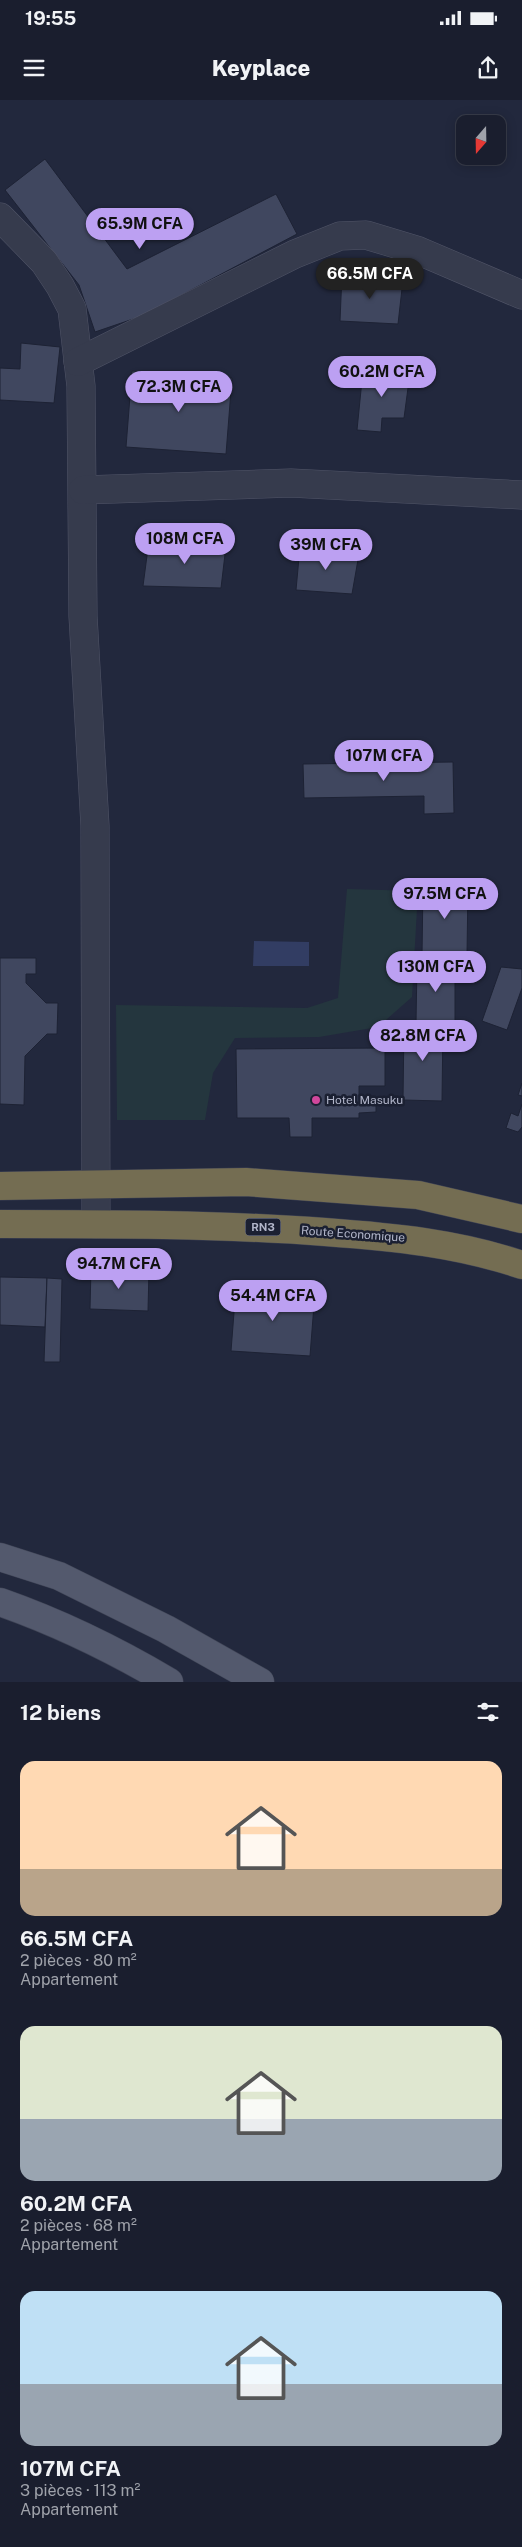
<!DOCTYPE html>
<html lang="fr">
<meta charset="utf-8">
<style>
:root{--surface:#1a1e2e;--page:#272b3a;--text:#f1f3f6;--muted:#9fa2aa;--line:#383c4a;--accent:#bca0f2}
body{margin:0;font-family:"Public Sans",sans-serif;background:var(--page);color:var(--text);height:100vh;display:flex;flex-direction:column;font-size:19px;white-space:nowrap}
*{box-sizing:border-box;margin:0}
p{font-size:16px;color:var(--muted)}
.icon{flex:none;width:28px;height:28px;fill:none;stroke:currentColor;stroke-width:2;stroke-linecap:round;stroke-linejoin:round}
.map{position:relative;height:1582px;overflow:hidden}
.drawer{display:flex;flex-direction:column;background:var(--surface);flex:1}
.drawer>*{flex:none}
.needle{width:32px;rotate:200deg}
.buttons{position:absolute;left:456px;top:15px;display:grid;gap:10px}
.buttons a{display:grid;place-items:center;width:50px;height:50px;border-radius:10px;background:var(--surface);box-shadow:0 2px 12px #0003,0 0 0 1px var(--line);font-size:25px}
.price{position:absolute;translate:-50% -42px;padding:0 11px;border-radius:18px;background:var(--accent);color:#111;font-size:16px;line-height:32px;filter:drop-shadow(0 1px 2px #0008)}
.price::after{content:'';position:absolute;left:50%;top:30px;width:15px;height:11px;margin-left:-8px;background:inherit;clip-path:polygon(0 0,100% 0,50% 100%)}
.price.on{background:#222;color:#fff}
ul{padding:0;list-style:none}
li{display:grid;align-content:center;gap:10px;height:265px;padding:0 20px}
li span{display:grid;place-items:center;height:155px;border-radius:15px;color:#555}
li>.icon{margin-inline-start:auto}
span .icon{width:90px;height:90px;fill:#fffc;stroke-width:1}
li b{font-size:21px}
h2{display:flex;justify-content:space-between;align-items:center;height:60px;padding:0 20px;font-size:21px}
.status{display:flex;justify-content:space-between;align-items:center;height:35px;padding:0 25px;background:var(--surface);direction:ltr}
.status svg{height:14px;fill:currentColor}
header{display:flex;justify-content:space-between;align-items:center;height:65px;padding:0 20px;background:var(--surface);font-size:22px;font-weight:800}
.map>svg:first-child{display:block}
.green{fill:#24363e}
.water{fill:#323d63}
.building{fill:#40475f;stroke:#1d2234}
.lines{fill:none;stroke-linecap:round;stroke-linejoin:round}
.minor-casing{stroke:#515568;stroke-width:29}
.major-casing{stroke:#3f4456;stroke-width:29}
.highway-casing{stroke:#3e4255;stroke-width:29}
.minor{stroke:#363b4d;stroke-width:28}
.major{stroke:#53596d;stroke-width:28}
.highway{stroke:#746d52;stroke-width:28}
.hotel-dot{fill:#d1479c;stroke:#1b2032;stroke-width:2}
.labels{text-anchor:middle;stroke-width:5;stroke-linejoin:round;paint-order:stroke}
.shield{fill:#1b2032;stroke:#84889c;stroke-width:1}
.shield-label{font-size:11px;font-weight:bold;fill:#b1b5c9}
.poi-label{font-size:12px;fill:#b1b5c9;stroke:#1b2032;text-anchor:start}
.street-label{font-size:12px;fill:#b1b5c9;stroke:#1b2032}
</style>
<div class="status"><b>19:55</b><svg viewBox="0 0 49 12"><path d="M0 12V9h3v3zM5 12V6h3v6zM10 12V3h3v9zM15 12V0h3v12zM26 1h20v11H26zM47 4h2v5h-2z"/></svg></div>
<header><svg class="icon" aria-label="menu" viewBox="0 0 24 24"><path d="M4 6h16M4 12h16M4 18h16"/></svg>Keyplace<svg class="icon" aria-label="share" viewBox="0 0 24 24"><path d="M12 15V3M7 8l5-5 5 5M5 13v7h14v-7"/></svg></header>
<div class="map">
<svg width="522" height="1582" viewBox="0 0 522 1582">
<rect width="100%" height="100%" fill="#22283d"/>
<!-- green -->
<polygon class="green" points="347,789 418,791 412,897 378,927 319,937 235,938 213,973 205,1020 117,1020 116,905 307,908 338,898"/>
<!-- water -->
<polygon class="water" points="254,841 309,842 309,866 253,866"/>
<!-- building -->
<g class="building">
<polygon points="45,59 127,169 276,94 297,134 142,216 95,232 79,185 5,90"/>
<polygon points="342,174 403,180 398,224 340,221"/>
<polygon points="21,243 60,247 54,303 0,300 0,268 20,269"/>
<polygon points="363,270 410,273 404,318 382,318 381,332 357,330"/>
<polygon points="132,271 232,278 226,354 126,347"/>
<polygon points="197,439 197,446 226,446 221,488 143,486 148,448 165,452 164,440"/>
<polygon points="300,447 359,454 352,494 296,490"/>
<polygon points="453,662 454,713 424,714 424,696 304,698 303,664"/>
<polygon points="423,785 468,785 467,855 422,855"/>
<polygon points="0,858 36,858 36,874 26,874 26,883 46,903 58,903 57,934 47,934 25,956 24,1005 0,1004"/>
<polygon points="417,863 455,863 455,923 416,923"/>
<polygon points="501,867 522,869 522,888 507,930 482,921"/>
<polygon points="404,923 443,923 442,1001 403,1000"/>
<polygon points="385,948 385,986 359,986 359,996 376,996 376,1012 359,1013 359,1018 312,1018 312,1037 290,1037 289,1018 237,1018 236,949"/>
<polygon points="522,983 522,996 518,995"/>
<polygon points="522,1004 522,1027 518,1032 506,1028 511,1013 518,1016"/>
<polygon points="91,1168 149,1170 148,1211 90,1209"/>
<polygon points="0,1177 47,1178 45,1227 0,1225"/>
<polygon points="47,1178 62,1179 60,1262 44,1262"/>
<polygon points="236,1187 315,1192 310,1256 231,1251"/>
</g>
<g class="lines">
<defs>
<g id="minor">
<polyline points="0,117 44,162 60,186 72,209 81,286 83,516 95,726 96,1124"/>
<polyline points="78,262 295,154 340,136 366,135 419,151 522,195"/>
<polyline points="83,390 291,383 522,395"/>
</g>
<g id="major">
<polyline points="0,1457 59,1476 166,1529 260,1582"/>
<path d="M0 1502C60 1523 115 1550 169 1582"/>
</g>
<g id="highway">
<polyline points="0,1086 246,1082 418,1095 522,1119"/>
<path d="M0 1124C109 1124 217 1124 325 1132 393 1137 457 1143 522 1165"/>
</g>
</defs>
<!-- minor casing -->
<use href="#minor" class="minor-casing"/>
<!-- major casing -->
<use href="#major" class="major-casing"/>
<!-- highway casing -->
<use href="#highway" class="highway-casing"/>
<!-- minor -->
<use href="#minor" class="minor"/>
<!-- major -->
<use href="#major" class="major"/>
<!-- highway -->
<use href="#highway" class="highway"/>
</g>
<!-- markers -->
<circle class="hotel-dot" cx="316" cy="1000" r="5"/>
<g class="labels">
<!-- shield labels -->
<rect class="shield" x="245.5" y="1118.5" width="35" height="17" rx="4"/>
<g class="shield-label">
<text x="263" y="1131">RN3</text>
</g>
<!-- poi labels -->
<g class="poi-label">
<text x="326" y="1004">Hotel Masuku</text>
</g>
<!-- street labels -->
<g class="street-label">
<text transform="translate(353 1134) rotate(4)" y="4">Route Economique</text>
</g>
</g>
</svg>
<div class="buttons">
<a><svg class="needle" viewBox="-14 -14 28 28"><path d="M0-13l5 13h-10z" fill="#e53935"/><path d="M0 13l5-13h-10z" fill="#9fa2aa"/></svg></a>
</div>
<b class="price" style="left:140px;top:150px">65.9M CFA</b>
<b class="price on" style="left:370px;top:200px">66.5M CFA</b>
<b class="price" style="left:382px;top:298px">60.2M CFA</b>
<b class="price" style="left:179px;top:313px">72.3M CFA</b>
<b class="price" style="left:185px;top:465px">108M CFA</b>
<b class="price" style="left:326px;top:471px">39M CFA</b>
<b class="price" style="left:384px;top:682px">107M CFA</b>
<b class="price" style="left:445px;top:820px">97.5M CFA</b>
<b class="price" style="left:436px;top:893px">130M CFA</b>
<b class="price" style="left:423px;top:962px">82.8M CFA</b>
<b class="price" style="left:119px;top:1190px">94.7M CFA</b>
<b class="price" style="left:273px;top:1222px">54.4M CFA</b>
</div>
<section class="drawer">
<h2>12 biens<svg class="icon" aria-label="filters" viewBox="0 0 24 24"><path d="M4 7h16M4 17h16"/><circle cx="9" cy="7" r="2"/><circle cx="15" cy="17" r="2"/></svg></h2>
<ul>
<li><span style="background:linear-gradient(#ffd9b3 70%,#b9a48a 0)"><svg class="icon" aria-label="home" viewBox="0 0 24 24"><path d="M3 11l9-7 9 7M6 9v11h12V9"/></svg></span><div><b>66.5M CFA</b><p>2 pièces · 80 m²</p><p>Appartement</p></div></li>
<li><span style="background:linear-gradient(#dfe7d0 60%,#9aa5b1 0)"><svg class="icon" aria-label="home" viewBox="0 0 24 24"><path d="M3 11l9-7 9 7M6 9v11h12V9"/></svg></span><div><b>60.2M CFA</b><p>2 pièces · 68 m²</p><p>Appartement</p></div></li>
<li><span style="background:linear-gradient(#bfe0f5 60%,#9aa5b1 0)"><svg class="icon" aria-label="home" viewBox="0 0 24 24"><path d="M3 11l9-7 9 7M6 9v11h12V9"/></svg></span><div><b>107M CFA</b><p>3 pièces · 113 m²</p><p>Appartement</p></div></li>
</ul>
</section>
